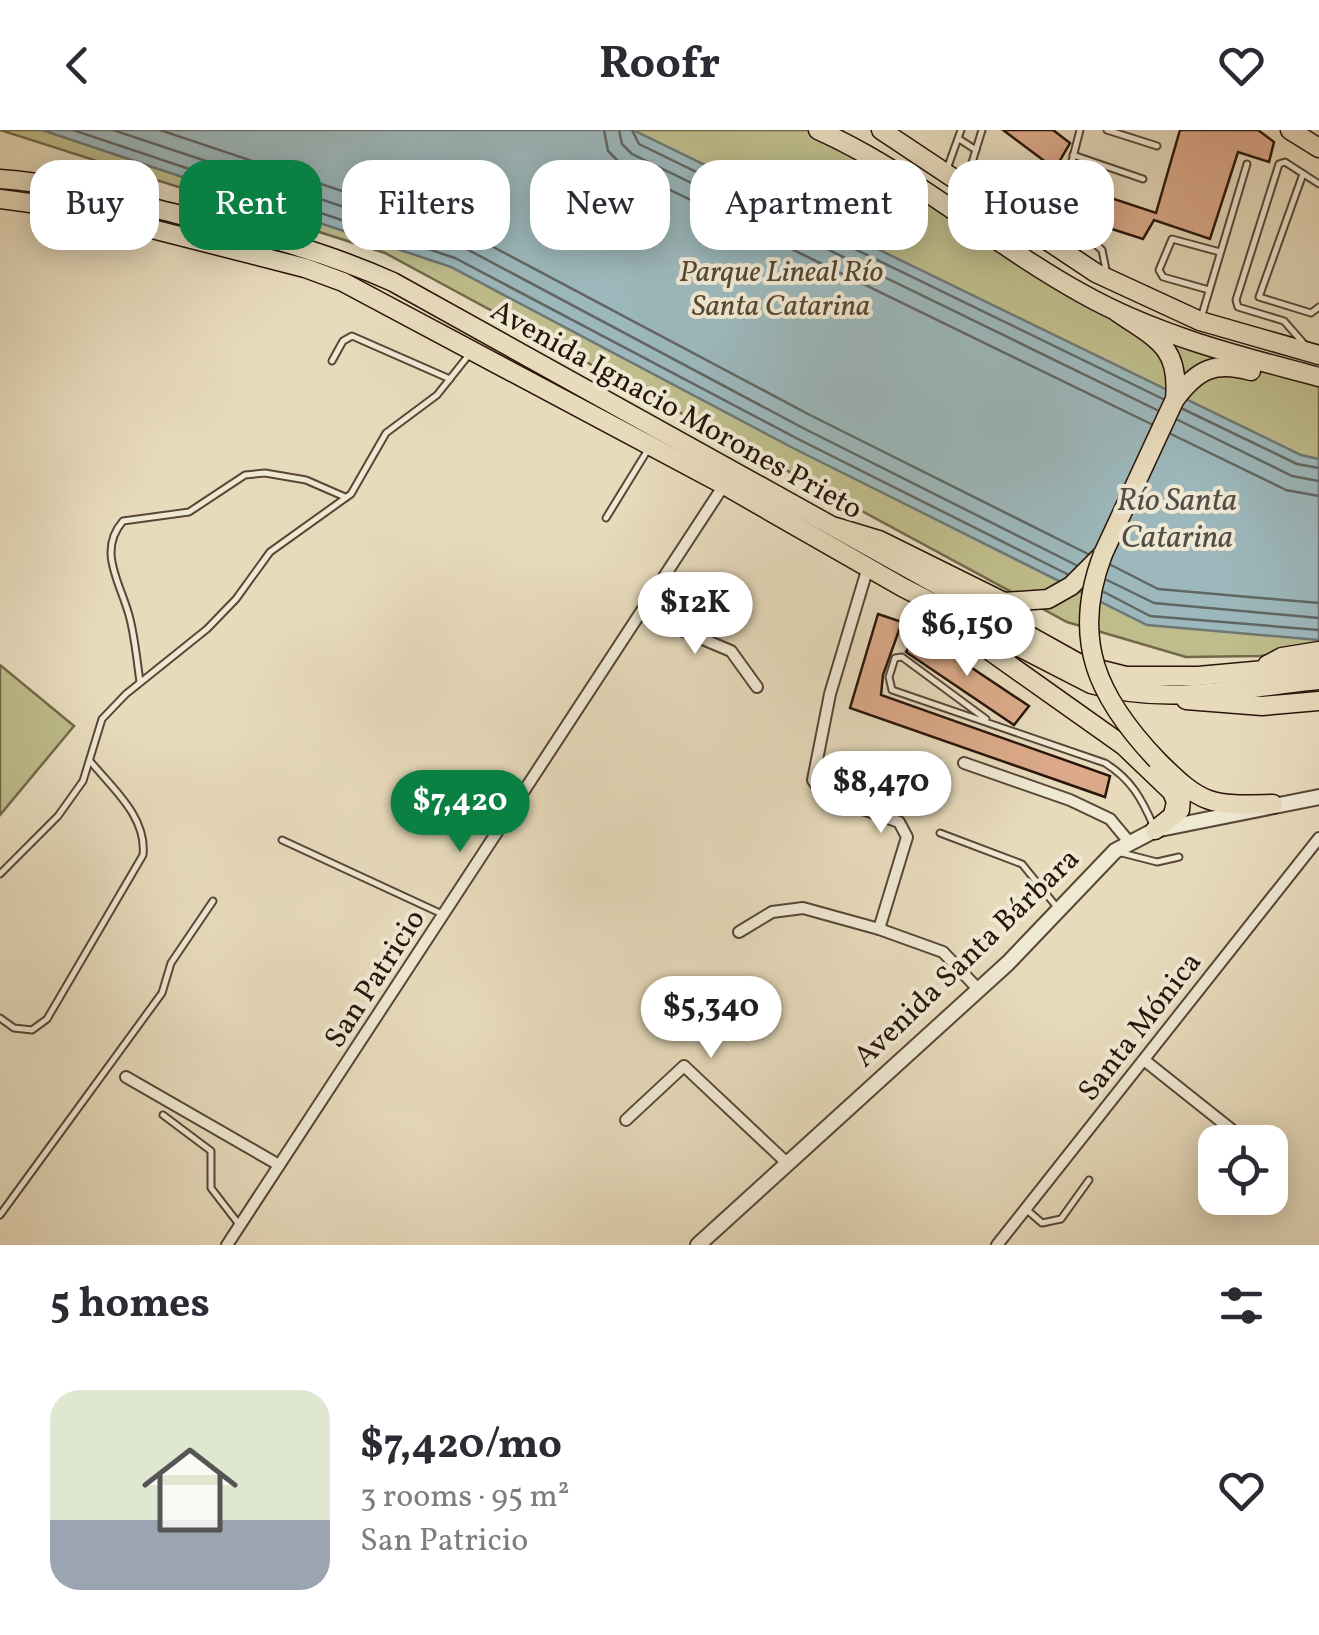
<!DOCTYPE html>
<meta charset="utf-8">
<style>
:root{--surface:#fff;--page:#f7f7f7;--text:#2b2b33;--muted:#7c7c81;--line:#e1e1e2;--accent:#0b8043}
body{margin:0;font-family:Vollkorn,serif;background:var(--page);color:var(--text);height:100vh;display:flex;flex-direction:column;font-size:38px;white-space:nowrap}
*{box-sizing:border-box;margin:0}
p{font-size:32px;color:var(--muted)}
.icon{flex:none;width:55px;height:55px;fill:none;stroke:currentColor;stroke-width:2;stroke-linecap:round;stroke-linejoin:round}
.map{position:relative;height:1115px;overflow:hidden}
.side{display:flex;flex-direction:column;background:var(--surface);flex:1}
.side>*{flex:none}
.guide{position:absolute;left:30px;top:30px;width:1260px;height:90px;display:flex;gap:20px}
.fabs{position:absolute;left:1198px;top:995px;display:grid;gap:20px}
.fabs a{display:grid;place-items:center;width:90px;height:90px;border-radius:20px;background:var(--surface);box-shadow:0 5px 25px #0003;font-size:50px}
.price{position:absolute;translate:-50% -85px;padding:0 22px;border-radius:35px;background:#fff;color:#222;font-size:32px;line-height:65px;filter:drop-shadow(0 2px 5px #0008)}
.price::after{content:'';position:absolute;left:50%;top:60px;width:30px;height:22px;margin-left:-15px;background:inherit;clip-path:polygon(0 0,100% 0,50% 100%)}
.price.on{background:var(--accent);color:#fff}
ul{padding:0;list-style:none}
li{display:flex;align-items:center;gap:30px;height:250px;padding:0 50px}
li+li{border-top:2px solid var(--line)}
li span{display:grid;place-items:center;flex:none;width:280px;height:200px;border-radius:30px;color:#555}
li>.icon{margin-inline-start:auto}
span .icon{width:120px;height:120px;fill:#fffc;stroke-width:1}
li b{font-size:42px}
h2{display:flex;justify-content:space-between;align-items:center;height:120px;padding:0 50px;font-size:42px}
.chip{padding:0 35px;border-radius:30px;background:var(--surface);box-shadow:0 5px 25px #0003;font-size:35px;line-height:90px}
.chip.on{background:var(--accent);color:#fff}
header{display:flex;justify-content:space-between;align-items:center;height:130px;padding:0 50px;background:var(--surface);font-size:45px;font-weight:700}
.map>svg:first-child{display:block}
.green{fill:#bebd8b;stroke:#73694a;stroke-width:2.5}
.water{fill:#9cb8bc;stroke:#6e7775;stroke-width:2.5}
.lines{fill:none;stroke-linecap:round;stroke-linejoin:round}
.shore{stroke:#626663;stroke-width:2.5}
.building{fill:#dcaa8a;stroke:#28150a;stroke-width:2.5}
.service-casing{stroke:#584636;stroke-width:9}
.minor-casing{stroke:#584636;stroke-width:14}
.tertiary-casing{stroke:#584636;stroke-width:18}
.primary-casing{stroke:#28150a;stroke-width:21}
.trunk-casing{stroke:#28150a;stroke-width:21}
.service{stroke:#efe8d3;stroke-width:5}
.minor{stroke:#efe8d3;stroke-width:10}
.tertiary{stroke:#efe8d3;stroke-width:14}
.primary{stroke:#e7dbbc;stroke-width:18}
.trunk{stroke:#e7dbbc;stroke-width:18}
.trunk-bridge-casing{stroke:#28150a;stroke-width:21;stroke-linecap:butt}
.trunk-bridge{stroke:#e7dbbc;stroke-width:18}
.labels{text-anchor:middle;stroke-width:8;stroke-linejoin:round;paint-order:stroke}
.park-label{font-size:30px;font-style:italic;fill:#554731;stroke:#efe8d3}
.street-label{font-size:30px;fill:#28150a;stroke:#efe8d3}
.water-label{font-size:32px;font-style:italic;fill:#514e48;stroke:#efe8d3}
</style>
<header><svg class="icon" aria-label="back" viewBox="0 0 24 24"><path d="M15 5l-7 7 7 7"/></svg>Roofr<svg class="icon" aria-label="heart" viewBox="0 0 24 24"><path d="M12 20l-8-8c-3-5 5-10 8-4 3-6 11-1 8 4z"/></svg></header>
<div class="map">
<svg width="1319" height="1115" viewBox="0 0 1319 1115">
<rect width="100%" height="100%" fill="#e7dbbc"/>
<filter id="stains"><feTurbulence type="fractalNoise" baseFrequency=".002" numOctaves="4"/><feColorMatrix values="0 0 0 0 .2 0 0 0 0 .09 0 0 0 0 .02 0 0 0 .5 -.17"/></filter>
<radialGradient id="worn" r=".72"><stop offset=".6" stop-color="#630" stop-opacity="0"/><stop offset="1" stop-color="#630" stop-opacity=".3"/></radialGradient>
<!-- green -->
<g class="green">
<polygon points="0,0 816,0 1050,152 1319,255 1319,517 1260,526 1186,527 1067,492 385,123"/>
<polygon points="0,535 74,596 0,685"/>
</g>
<!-- water -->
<polygon class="water" points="42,0 633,0 1301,325 1319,329 1319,510 1147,495 793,318 451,137"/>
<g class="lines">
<!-- shore -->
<g class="shore">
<polyline points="73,0 455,128 798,309 1067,444"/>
<polyline points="113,0 461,116 803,298 1076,435"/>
<polyline points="160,0 467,103 810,285 1088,424"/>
<polyline points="604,0 608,21 625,38 1151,294"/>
<polyline points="619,0 622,14 632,24 1157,280"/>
<polyline points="632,0 639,14 1163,269"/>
<polyline points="1183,279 1297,334 1319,338"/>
<polyline points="1178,290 1292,346 1319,351"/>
<polyline points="1171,304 1286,360 1319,366"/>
<polyline points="1111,435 1158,459 1319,473"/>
<polyline points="1107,450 1154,473 1319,488"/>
<polyline points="1104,462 1150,486 1319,500"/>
</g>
</g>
<!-- building -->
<g class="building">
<polygon points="1003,0 1053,0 1070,13 1055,39"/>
<polygon points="1180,0 1258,0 1274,12 1269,32 1238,22 1210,109 1154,90 1143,109 1074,87 1066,80 1072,55 1156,83"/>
<polygon points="878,484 902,492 883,545 881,565 1110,646 1105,667 850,578"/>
<polygon points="918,502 1029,576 1014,595 906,522"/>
</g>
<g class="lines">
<defs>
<g id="service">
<polyline points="1107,0 1157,16"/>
<polyline points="959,9 976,20"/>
<polyline points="1073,25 1143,49"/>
<polyline points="947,39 961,0"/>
<polyline points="1303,44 1259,167 1311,183 1319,177"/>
<polyline points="966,52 982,0"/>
<polyline points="974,56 1000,38 1026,44 1038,61 1033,95"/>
<polyline points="1058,85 1080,0"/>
<polyline points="1053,106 1056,88 1062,85 1102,120 1106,140"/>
<polyline points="1209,160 1163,147 1159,140 1172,109 1220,122"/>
<polyline points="1201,188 1247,34"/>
<polyline points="1305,215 1284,191 1238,177 1236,170 1279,34 1285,32 1319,54"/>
<polyline points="332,231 343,211 352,206 450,249"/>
<polyline points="606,388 649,318"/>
<path d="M140 552C137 531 135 509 130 489 122 455 96 422 123 391L189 382 245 345 265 343 306 350 345 367"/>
<path d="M986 589 902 527 895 528 889 547 892 560 1105 633C1131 649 1142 669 1154 697"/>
<polyline points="940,703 1022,734 1056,776"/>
<polyline points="282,710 442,784"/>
<polyline points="1118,722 1157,732 1179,727"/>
<polyline points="0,744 58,686 83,651 102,589 126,564 207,499 236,469 270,422 351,364 386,303 437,265 468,226"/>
<path d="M0 888 14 898 32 900 47 889 143 725C147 687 113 659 90 631"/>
<polyline points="163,985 211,1021 211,1058 238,1093"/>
<polyline points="1027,1080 1042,1093 1061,1089 1089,1050"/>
<polyline points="0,1085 162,863 171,833 213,771"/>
</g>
<g id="minor">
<polyline points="868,437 830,564 813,650 823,665 899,692 907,707 879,799"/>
<polyline points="643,484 731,521 757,557"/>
<polyline points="964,633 1070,670 1110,689 1130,713"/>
<polyline points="739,802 772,782 803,778 879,799 943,822 979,860"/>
<polyline points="1144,930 1237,1004"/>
<polyline points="126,947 279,1035"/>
<polyline points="626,990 684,936 788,1034"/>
<polyline points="227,1115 724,355"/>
<polyline points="997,1115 1319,708"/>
</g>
<polyline id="tertiary" points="698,1115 1008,833 1115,721 1155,700 1319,667"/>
<g id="primary">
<polyline points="1290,0 1319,18"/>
<path d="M0 49C59 53 116 69 173 83 249 102 322 120 393 152L1082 535 1126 546H1198L1319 535"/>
<path d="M0 69 74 79 305 138 343 152 724 355 902 457 1091 554C1167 576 1241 558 1319 550"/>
<polyline points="942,487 1124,616 1172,662 1176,672 1173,685"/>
<polyline points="1267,535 1282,527 1319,521"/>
<polyline points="1186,570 1262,576 1319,571"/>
</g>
<g id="trunk">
<path d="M818 0C914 43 992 114 1083 164 1156 205 1239 226 1319 247"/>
<polyline points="881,0 1096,143 1200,191 1319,225"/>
<path d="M1176 268C1198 239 1215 231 1251 241"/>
<path d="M836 397 879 410 1004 472 1048 469 1071 456 1103 424 1175 269C1180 216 1156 209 1117 182"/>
<path d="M1157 630C1202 675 1210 676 1273 674"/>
<polyline points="1155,700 1180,680 1182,655"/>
</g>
</defs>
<!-- service casing -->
<use href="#service" class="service-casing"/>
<!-- minor casing -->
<use href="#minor" class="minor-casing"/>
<!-- tertiary casing -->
<use href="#tertiary" class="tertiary-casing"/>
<!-- primary casing -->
<use href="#primary" class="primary-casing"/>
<!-- trunk casing -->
<use href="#trunk" class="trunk-casing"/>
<!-- service -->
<use href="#service" class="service"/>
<!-- minor -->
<use href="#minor" class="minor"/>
<!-- tertiary -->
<use href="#tertiary" class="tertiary"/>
<!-- primary -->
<use href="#primary" class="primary"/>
<!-- trunk -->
<use href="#trunk" class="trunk"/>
<defs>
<path id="trunk-bridge" d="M1103 424C1070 510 1098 568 1157 630"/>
</defs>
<!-- trunk-bridge casing -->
<use href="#trunk-bridge" class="trunk-bridge-casing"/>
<!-- trunk-bridge -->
<use href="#trunk-bridge" class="trunk-bridge"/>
</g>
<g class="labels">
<!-- park labels -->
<g class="park-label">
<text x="781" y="151">Parque Lineal Río<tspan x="781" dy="34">Santa Catarina</tspan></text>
</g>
<!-- street labels -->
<g class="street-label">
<text transform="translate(677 279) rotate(29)" y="10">Avenida Ignacio Morones Prieto</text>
<text transform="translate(966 827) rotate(-44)" y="10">Avenida Santa Bárbara</text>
<text transform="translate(374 848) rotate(-57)" y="10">San Patricio</text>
<text transform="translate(1139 896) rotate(-52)" y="10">Santa Mónica</text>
</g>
<!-- water labels -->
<g class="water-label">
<text x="1177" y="380">Río Santa<tspan x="1177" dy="37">Catarina</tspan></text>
</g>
</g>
<rect width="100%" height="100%" filter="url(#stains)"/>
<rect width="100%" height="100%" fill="url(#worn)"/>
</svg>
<div class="fabs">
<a><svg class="icon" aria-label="locate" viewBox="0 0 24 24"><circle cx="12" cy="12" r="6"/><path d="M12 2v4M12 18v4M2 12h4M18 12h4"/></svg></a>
</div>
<b class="price" style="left:695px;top:527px">$12K</b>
<b class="price" style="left:967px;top:549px">$6,150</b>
<b class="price" style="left:881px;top:706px">$8,470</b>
<b class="price on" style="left:460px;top:725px">$7,420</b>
<b class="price" style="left:711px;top:931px">$5,340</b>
<div class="guide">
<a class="chip">Buy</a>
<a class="chip on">Rent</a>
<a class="chip">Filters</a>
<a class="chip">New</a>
<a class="chip">Apartment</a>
<a class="chip">House</a>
</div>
</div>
<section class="side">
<h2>5 homes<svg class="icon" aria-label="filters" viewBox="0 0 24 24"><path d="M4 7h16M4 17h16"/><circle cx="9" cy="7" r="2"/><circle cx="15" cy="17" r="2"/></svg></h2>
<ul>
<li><span style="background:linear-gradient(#dfe7d0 65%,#9aa5b1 0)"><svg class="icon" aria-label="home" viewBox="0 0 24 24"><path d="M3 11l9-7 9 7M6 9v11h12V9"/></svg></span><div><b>$7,420/mo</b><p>3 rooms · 95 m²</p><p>San Patricio</p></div><svg class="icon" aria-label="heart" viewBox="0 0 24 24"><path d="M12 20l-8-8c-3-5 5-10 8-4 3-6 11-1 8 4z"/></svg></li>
</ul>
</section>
